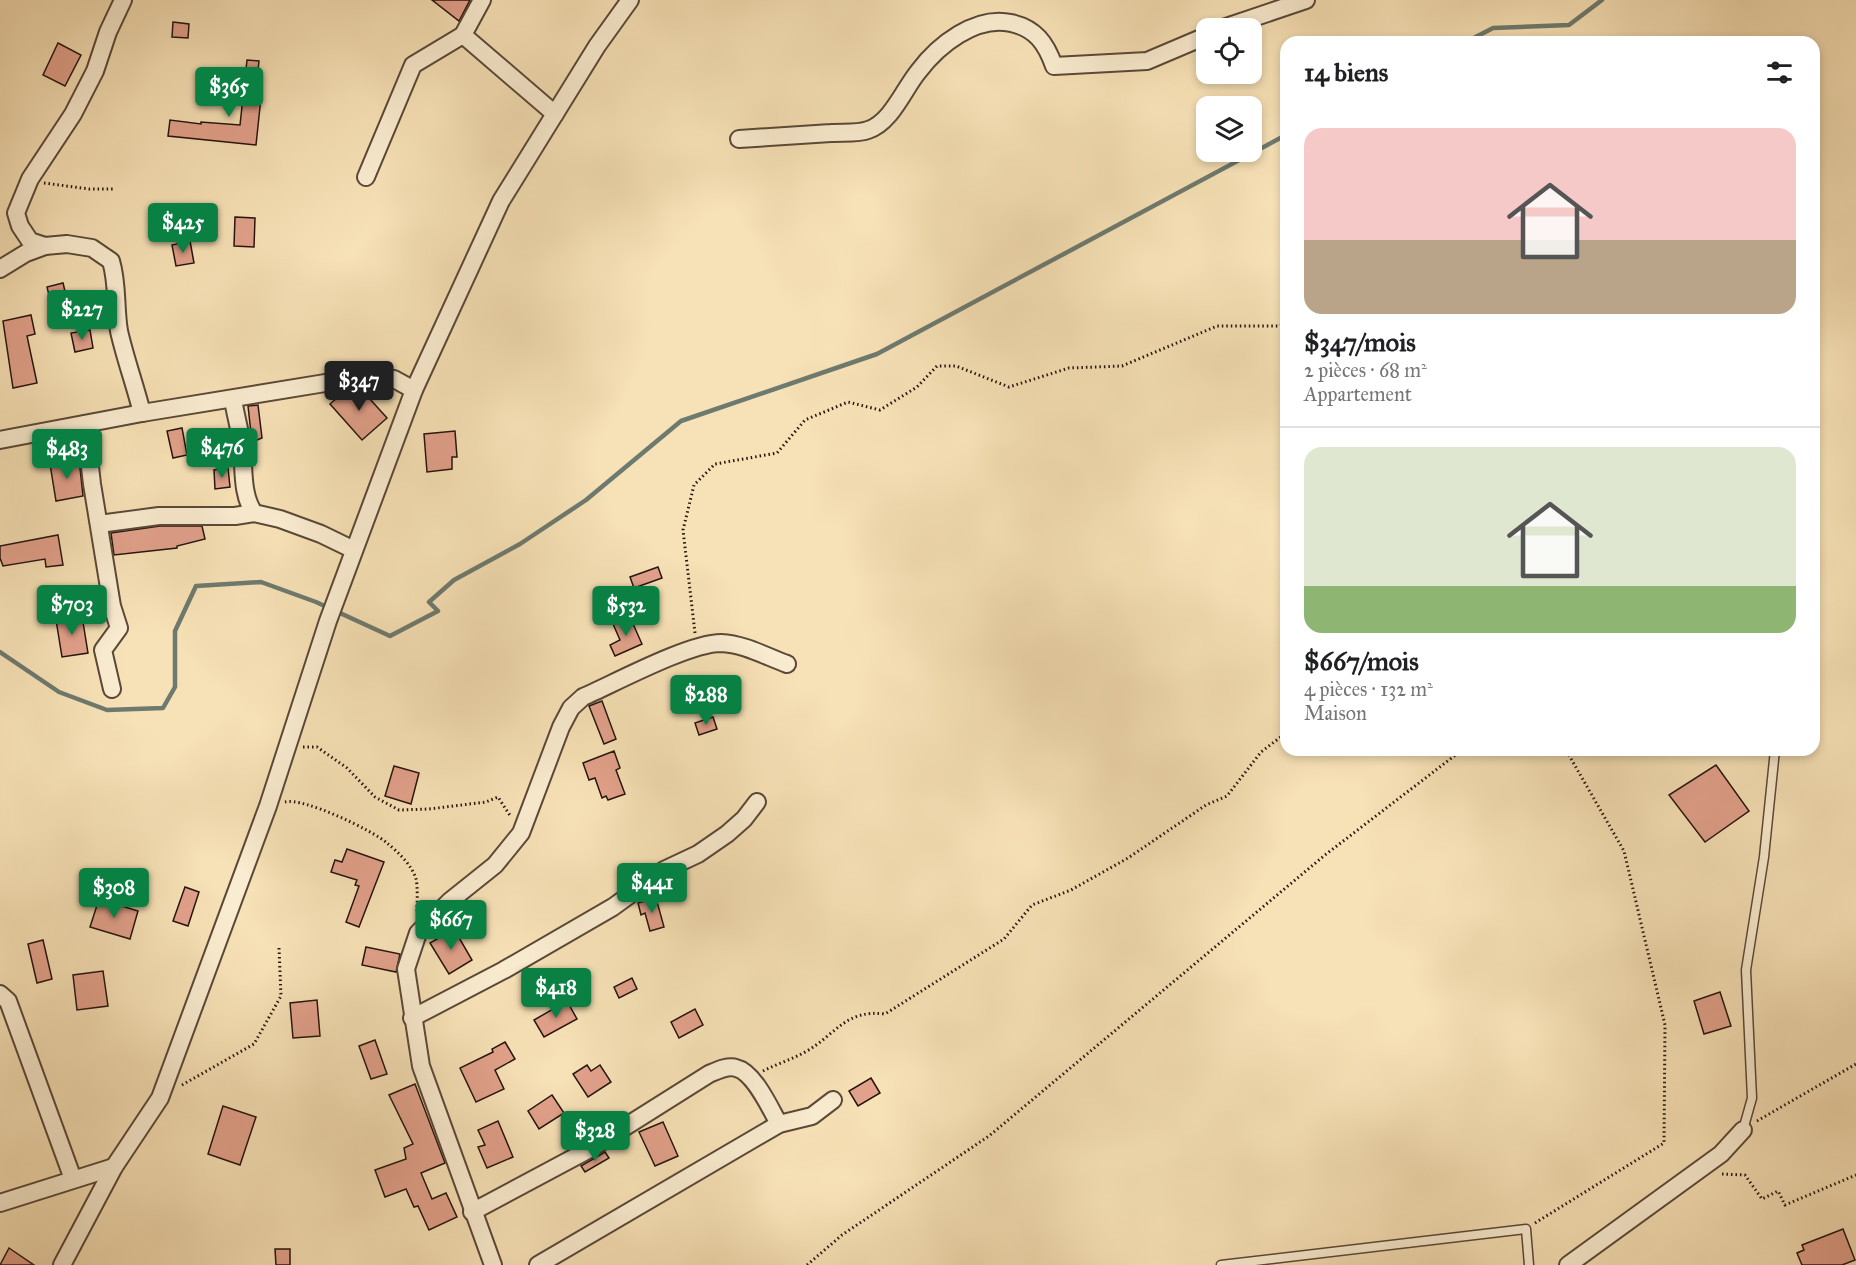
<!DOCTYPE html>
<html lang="fr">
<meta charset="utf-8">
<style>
:root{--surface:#fff;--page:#f2f2f2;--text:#202124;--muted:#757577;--line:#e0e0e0;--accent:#0b8043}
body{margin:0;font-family:"IM FELL Great Primer",serif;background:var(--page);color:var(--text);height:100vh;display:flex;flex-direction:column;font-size:22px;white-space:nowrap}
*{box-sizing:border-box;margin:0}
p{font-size:20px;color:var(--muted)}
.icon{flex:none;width:33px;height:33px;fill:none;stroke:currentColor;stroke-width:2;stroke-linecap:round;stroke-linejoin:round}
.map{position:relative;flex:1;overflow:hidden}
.sheet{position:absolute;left:1280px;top:36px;width:540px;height:720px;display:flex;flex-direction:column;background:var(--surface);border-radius:18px;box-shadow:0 3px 9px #0003}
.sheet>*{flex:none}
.fabs{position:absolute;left:1196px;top:18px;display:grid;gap:12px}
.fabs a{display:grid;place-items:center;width:66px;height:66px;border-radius:12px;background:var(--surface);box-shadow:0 3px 9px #0003;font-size:30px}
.price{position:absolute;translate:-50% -51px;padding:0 14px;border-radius:6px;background:var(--accent);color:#fff;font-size:20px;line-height:39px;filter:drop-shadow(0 2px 3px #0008)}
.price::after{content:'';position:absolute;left:50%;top:36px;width:18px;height:14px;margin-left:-9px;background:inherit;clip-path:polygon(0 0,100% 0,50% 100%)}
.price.on{background:#222;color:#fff}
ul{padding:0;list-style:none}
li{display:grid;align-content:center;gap:12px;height:318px;padding:0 24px}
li+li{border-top:2px solid var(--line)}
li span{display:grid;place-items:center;height:186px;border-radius:18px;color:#555}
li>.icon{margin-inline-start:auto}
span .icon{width:108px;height:108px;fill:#fffc;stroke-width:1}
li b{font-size:26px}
h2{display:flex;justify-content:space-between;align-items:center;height:72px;padding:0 24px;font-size:26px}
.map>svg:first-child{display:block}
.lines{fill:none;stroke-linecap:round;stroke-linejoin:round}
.stream{stroke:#6d7a6f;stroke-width:4.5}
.building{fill:#e2a18b;stroke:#25150e;stroke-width:1.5}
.service-casing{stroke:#5a4838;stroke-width:11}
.minor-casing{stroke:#5a4838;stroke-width:20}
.path{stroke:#25150e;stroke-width:3;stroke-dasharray:1.5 3;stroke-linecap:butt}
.service{stroke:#faecd0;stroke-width:8}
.minor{stroke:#faecd0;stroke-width:16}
</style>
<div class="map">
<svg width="1856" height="1265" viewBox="0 0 1856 1265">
<rect width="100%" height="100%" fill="#f7e1b6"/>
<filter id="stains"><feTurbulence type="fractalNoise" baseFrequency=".00333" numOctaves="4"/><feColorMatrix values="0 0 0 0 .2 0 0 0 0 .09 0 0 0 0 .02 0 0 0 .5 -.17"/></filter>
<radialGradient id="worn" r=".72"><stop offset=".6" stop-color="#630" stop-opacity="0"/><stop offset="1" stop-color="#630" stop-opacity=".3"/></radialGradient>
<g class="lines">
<!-- stream -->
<g class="stream">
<polyline points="1466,42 1493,28 1569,25 1602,0"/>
<polyline points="0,652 59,692 107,710 163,708 175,687 175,631 196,586 261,582 316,602 390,636 438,611 429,602 454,580 520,544 586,500 681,421 877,354 1286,135"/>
</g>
</g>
<!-- building -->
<g class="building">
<polygon points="432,0 470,0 459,21"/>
<polygon points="173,22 189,24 188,38 172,37"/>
<polygon points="58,43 81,55 65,86 43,75"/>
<polygon points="247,60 259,61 256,88 262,88 256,145 168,136 170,120 201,124 201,122 240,125"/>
<polygon points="235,217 255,218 254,247 234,246"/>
<polygon points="190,241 194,263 176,266 172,245"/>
<polygon points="63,283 73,324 57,328 47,287"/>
<polygon points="31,315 35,334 27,336 37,383 13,388 3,321"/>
<polygon points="90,330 93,348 75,352 71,333"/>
<polygon points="360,388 387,418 362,440 330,404 346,390"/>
<polygon points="258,405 262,438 252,442 248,406"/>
<polygon points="182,428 187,455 173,458 167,431"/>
<polygon points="455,431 457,457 452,457 452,469 427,472 424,434"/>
<polygon points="79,459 83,496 56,501 50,464"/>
<polygon points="228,468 230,487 215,489 214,470"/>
<polygon points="160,526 202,526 205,539 177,546 177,548 114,555 111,533"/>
<polygon points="58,535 63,565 46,567 45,559 3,566 0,558 0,546"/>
<polygon points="658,567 662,578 634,588 630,577"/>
<polygon points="82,616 88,653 62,657 56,620"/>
<polygon points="630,617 642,644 615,656 610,645 620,640 613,624"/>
<polygon points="602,701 616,739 604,744 589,706"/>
<polygon points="713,717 717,729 699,735 695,723"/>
<polygon points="614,751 620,768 616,770 625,794 608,800 606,796 602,798 595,778 589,780 583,763"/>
<polygon points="1716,765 1749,811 1705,842 1669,795"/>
<polygon points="394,766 419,773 411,804 385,796"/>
<polygon points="347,849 384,862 359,927 346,922 359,886 355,885 357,880 331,872 335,860 342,862"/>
<polygon points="185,887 199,892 188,926 173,921"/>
<polygon points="656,898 664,927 650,931 645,913 641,915 638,903"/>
<polygon points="99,899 138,911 130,939 90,927"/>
<polygon points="454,929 472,960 449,974 430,943"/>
<polygon points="43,940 52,979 37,983 28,944"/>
<polygon points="366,947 400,954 396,972 362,965"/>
<polygon points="103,971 108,1006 77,1010 73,975"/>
<polygon points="632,978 637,989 619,998 614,987"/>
<polygon points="1720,992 1731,1026 1704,1034 1694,1001"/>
<polygon points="317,1000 320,1036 293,1038 290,1003"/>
<polygon points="567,1001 577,1019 544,1037 534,1020"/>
<polygon points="695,1009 703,1025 679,1038 671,1022"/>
<polygon points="375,1040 387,1074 371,1079 359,1046"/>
<polygon points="505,1042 515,1059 495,1070 504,1089 476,1102 460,1068 493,1052 492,1049"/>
<polygon points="587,1065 591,1071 600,1065 611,1082 588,1097 573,1074"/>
<polygon points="871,1078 880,1093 858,1106 849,1091"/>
<polygon points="415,1084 445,1163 421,1173 432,1199 446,1193 457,1217 429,1230 418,1206 414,1207 406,1189 385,1197 375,1170 406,1159 404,1148 413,1144 389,1095"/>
<polygon points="552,1095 564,1113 539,1129 528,1111"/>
<polygon points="223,1106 256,1117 240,1165 208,1154"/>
<polygon points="498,1121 513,1157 487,1168 478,1147 485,1145 478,1130"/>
<polygon points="663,1122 678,1156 655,1166 639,1132"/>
<polygon points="605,1152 609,1158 585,1172 581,1166"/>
<polygon points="1843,1229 1855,1260 1842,1265 1802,1265 1797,1253 1804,1250 1802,1245"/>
<polygon points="9,1248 34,1265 0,1265"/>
<polygon points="275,1249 290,1249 290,1265 276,1265"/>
</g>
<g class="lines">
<defs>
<g id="service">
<polyline points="1743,1130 1752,1098 1746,970 1764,857 1775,750"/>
<polyline points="1221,1265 1526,1229 1529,1265"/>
</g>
<g id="minor">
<path d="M123 0 108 32 95 71 73 114 30 179 16 213 20 226 30 241 45 246 67 244 92 248 111 261C118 284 115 307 119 331 125 358 135 385 142 413"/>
<polyline points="1223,28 1306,0"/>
<polyline points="463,35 555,114"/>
<path d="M739 139C770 137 801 135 831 133 842 132 858 134 868 130 891 123 904 89 918 72 938 45 976 15 1011 23 1035 28 1046 43 1054 66L1147 61 1206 36"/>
<polyline points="366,177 413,65 463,35 482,0"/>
<polyline points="0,269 26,253 45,246"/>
<path d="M233 399C235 413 239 426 241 440 245 464 240 492 254 513L280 519 321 534 354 550"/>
<polyline points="85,424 92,484 112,606 119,628 103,650 112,689"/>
<polyline points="0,440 142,413 374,375 394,379 414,390"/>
<polyline points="99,524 159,516 235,516 254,513"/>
<polyline points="0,994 8,1001 73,1179"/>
<polyline points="412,1018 504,970 613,907 664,870 698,854 727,834 744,819 757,802"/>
<polyline points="0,1203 114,1167"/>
<path d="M472 1212 590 1149 709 1074C716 1071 728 1065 736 1068 754 1072 770 1108 779 1124"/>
<polyline points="62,1265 114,1167 160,1098 268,806 328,621 414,390 501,201 597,46 630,0"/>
<path d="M493 1265 421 1066 406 969 418 933 450 901 495 865 521 833 561 727 571 708 583 697C615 683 689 643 721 643 744 644 765 656 787 664"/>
<polyline points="538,1265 779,1124 812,1116 833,1100"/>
<polyline points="1568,1265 1721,1154 1743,1130"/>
</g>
</defs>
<!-- service casing -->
<use href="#service" class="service-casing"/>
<!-- minor casing -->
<use href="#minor" class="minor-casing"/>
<!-- path -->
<g class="path">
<polyline points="44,183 89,189 114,189"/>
<polyline points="695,633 683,530 694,485 715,464 777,453 805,420 848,402 880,410 917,387 937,366 956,366 1009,387 1069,368 1122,366 1217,326 1280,326 1286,322"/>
<polyline points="303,747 317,747 347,768 375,797 399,810 429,809 486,802 498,797 511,817"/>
<path d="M285 802C303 797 372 830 387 843 397 851 412 865 416 879 418 888 417 901 417 911"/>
<path d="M763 1071C777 1064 793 1059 807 1051 836 1034 846 1009 885 1014L1004 939 1032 905 1071 890 1128 858 1206 805 1227 796 1261 752 1286 733"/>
<polyline points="182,1085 254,1044 281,996 279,948"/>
<polyline points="1757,1121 1856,1064"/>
<polyline points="1722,1174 1745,1175 1762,1199 1778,1191 1785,1205 1856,1175"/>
<polyline points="1535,1223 1664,1143 1665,1025 1624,851 1566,750"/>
<polyline points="807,1265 842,1235 989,1136 1325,855 1462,750"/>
</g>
<!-- service -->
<use href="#service" class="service"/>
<!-- minor -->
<use href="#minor" class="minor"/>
</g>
<rect width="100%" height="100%" filter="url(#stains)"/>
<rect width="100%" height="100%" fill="url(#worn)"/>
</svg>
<div class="fabs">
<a><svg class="icon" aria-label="locate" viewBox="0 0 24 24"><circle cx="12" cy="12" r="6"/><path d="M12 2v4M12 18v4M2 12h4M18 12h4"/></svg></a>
<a><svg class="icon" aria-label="layers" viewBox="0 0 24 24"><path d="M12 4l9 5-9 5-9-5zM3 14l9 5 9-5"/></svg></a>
</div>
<b class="price" style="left:229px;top:118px">$365</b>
<b class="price" style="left:183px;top:254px">$425</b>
<b class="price" style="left:82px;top:341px">$227</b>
<b class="price on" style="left:359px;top:412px">$347</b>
<b class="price" style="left:222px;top:479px">$476</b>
<b class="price" style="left:67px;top:480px">$483</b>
<b class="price" style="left:72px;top:636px">$703</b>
<b class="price" style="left:626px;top:637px">$532</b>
<b class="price" style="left:706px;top:726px">$288</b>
<b class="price" style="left:652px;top:914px">$441</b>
<b class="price" style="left:114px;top:919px">$308</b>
<b class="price" style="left:451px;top:951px">$667</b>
<b class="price" style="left:556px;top:1019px">$418</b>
<b class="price" style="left:595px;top:1162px">$328</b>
<section class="sheet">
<h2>14 biens<svg class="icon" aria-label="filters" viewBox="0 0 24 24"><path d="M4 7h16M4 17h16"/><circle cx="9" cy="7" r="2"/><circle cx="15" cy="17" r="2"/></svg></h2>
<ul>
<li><span style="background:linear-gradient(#f6c9c9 60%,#b9a48a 0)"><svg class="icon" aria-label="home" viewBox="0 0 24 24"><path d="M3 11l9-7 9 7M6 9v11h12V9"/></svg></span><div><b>$347/mois</b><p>2 pièces · 68 m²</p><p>Appartement</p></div></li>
<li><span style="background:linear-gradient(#dfe7d0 75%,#8fb573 0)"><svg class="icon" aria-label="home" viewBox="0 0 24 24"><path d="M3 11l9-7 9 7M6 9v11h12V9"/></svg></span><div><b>$667/mois</b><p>4 pièces · 132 m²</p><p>Maison</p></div></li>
</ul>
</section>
</div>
